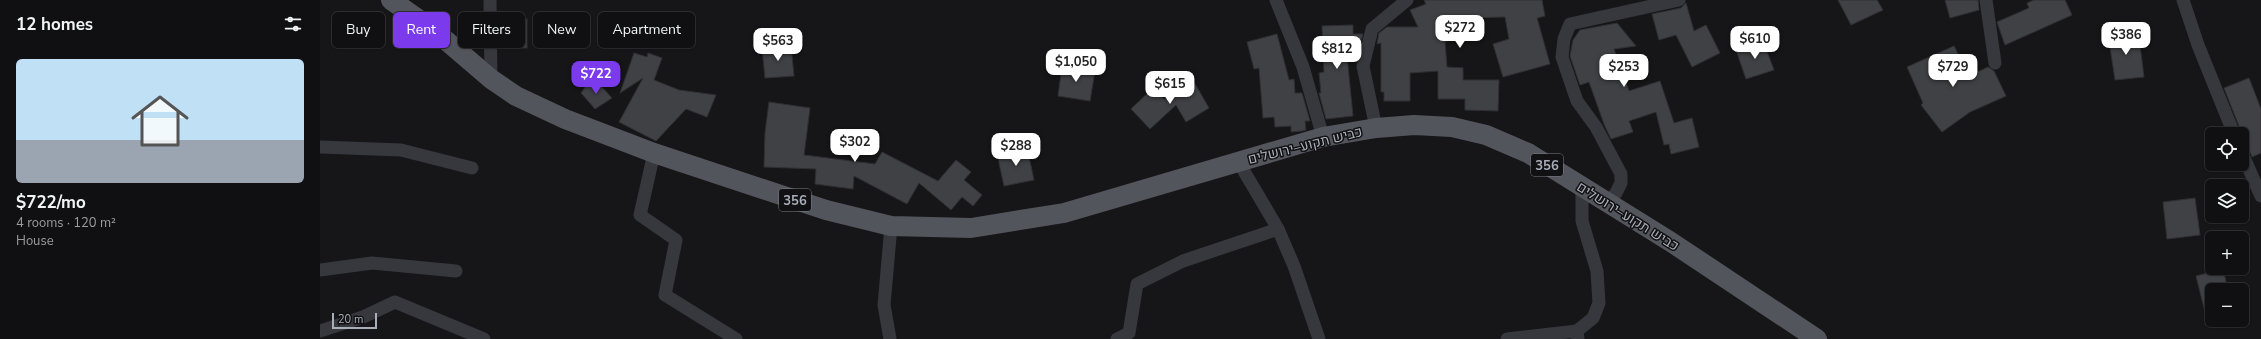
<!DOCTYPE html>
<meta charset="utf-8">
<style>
:root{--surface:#101012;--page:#1e1e20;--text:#f1f3f6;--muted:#9c9d9f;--line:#303032;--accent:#7c3aed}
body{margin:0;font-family:"Nunito Sans",Heebo,sans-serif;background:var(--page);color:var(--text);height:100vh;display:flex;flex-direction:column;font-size:15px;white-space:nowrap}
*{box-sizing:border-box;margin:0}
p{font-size:13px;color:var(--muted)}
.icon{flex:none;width:22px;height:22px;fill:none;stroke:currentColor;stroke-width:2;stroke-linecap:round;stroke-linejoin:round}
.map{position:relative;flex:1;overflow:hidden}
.drawer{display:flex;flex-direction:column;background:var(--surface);width:320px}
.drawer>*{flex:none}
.hud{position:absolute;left:12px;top:12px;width:380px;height:36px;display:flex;gap:8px}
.controls{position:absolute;left:1885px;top:127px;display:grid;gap:8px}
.controls a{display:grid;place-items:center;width:44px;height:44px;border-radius:6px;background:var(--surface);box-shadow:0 1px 3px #0004,0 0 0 1px var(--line);font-size:20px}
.scale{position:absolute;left:12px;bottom:10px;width:45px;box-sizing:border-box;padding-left:4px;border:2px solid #a8adb8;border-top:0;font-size:11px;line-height:14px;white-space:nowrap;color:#a8adb8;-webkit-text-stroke:3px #111113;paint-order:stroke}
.price{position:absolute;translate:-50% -34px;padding:0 9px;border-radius:8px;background:#fff;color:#222;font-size:13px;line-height:26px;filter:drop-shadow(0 1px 2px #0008)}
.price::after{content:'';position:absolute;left:50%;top:24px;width:12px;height:9px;margin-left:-6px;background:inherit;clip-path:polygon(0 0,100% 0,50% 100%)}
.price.active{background:var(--accent);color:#fff}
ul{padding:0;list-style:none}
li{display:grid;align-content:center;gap:8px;height:212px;padding:0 16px}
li+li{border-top:1px solid var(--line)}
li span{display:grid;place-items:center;height:124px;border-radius:6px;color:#555}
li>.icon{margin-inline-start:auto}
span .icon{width:72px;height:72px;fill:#fffc;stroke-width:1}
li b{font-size:17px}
h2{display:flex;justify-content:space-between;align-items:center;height:48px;padding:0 16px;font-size:17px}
.pill{padding:0 14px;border-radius:6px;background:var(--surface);box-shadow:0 1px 3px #0004,0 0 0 1px var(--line);font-size:14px;line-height:36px}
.pill.active{background:var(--accent);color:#fff}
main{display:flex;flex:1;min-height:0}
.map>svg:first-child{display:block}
.building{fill:#404145;stroke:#303034}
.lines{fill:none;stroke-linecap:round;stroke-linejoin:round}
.street{stroke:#37383d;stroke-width:13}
.primary{stroke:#53555c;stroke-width:20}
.labels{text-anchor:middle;stroke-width:3;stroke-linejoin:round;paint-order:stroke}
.shield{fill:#111113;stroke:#7b7e86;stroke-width:1}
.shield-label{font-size:13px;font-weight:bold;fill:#a8adb8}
.street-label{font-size:14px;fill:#a8adb8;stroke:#111113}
</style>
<main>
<section class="drawer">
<h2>12 homes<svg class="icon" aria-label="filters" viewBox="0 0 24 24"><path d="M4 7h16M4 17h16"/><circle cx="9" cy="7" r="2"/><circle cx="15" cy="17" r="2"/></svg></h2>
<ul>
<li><span style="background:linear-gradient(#bfe0f5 65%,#9aa5b1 0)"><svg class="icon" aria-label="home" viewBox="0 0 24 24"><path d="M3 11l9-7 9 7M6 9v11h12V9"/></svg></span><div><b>$722/mo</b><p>4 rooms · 120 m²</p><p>House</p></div></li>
</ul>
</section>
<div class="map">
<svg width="1941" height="339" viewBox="0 0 1941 339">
<rect width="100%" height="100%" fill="#161618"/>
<!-- building -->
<g class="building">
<polygon points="1104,0 1222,0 1225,16 1217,18 1230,64 1183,77 1173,44 1189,39 1185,17 1137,18 1144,33 1125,42 1127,67 1143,68 1143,80 1179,80 1178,111 1145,110 1145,99 1118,99 1118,71 1090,73 1090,101 1064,101 1064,92 1061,92 1061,43 1057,44 1059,33 1067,27 1098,27 1090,10 1106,4"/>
<polygon points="1518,0 1557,0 1563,10 1531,25"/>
<polygon points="1625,0 1658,0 1659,10 1630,18"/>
<polygon points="1714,0 1745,0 1752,15 1685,45 1677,22 1709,8 1707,3"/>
<polygon points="1366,3 1374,31 1386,25 1400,53 1372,67 1356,35 1339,40 1332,14 1361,8"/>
<rect x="189" y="19" width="18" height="29"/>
<polygon points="1297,23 1316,46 1294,49 1309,91 1340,81 1354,123 1372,118 1379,147 1351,154 1349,144 1344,145 1336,112 1309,121 1313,132 1291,139 1284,124 1269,82 1260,85 1250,56 1253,40 1260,30"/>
<polygon points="1033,25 1033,34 1043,34 1040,45 1035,45 1035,56 1027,56 1033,116 1006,119 999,93 1001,93 999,73 1004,72 1002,26"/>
<polygon points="1813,31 1815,46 1820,45 1824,77 1795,80 1788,34"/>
<polygon points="957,34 969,80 974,79 975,93 982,93 990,121 985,121 986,130 982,131 971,132 971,126 955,127 954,117 943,118 939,68 934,69 927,42"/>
<polygon points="1443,41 1454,70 1426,79 1416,50"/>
<polygon points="471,46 474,76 445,78 442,48"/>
<polygon points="1634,46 1649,76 1668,67 1674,71 1686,96 1650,112 1622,132 1601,105 1603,103 1587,67"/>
<polygon points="314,53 327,57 328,53 342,58 334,80 359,90 396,95 387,117 366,109 336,141 299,122 323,78 300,93"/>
<polygon points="742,66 775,71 770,101 738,96"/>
<polygon points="1929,78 1941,109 1941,153 1932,157 1929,149 1922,143 1921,131 1904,88"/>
<polygon points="874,82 889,108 866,122 856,105 830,129 811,109 833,88 844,99"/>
<polygon points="268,83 282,87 292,98 275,109 261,93"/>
<polygon points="449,102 490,108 484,155 555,164 562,152 618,181 636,160 651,172 644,180 662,195 653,206 642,197 631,210 599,183 587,204 534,176 533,189 495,184 496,169 444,167 445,133"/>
<polygon points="707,147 714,180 684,186 677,154"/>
<polygon points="1875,198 1880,235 1847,239 1843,202"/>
<polygon points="1903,269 1908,290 1892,290 1892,324 1888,324 1876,276"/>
</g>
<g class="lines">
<!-- street -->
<g class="street">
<polyline points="170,0 171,79"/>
<polyline points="956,0 983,67 1003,137"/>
<polyline points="1666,0 1675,63"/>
<polyline points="1863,0 1878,45 1914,134"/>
<polyline points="1056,128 1043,66 1052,29 1087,0"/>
<polyline points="0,147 81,150 152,168"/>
<polyline points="334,153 320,215 356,240 345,295 416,339"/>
<polyline points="1922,153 1941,196"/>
<polyline points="918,161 958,229 974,266 999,339"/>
<polyline points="1287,203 1296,193 1301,183 1301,174 1276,127 1257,101 1242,57 1244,39 1250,24 1359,0"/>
<polyline points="0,270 52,263 136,271"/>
<polyline points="0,331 43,317 75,302 164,339"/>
<polyline points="570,339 564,305 571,226"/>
<polyline points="797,339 809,333 817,284 863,261 958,229"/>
<polyline points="1187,339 1257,331"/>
<polyline points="1258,339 1257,331 1273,318 1279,303 1277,271 1262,221 1262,188"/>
</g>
<!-- primary -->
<polyline class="primary" points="71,0 115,31 171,79 196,96 245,119 334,153 506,210 571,226 651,228 744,213 1003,137 1056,128 1094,125 1132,127 1166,135 1208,153 1351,242 1497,339"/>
</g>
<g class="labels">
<!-- shield labels -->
<g class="shield">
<rect x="1211" y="154" width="32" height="22" rx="3"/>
<rect x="459" y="189" width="32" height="22" rx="3"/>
</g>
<g class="shield-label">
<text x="1227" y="170">356</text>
<text x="475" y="205">356</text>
</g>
<!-- street labels -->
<g class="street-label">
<text transform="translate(985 145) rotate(-14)" y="5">כביש תקוע–ירושלים</text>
<text transform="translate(1308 216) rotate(32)" y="5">כביש תקוע–ירושלים</text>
</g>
</g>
</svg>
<div class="controls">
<a><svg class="icon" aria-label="locate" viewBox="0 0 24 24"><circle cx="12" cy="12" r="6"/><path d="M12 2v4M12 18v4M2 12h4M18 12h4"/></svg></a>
<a><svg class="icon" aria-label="layers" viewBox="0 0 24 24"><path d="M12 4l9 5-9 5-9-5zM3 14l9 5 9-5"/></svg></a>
<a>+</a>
<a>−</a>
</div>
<div class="scale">20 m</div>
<b class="price" style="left:1140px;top:49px">$272</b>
<b class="price" style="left:1806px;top:56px">$386</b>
<b class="price" style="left:1435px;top:60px">$610</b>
<b class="price" style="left:458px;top:62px">$563</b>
<b class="price" style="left:1017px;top:70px">$812</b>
<b class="price" style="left:756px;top:83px">$1,050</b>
<b class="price" style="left:1304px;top:88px">$253</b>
<b class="price" style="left:1633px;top:88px">$729</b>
<b class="price active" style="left:276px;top:95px">$722</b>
<b class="price" style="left:850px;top:105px">$615</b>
<b class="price" style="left:535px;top:163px">$302</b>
<b class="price" style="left:696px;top:167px">$288</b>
<div class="hud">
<a class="pill">Buy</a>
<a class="pill active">Rent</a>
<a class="pill">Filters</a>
<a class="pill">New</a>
<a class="pill">Apartment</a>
</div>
</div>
</main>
